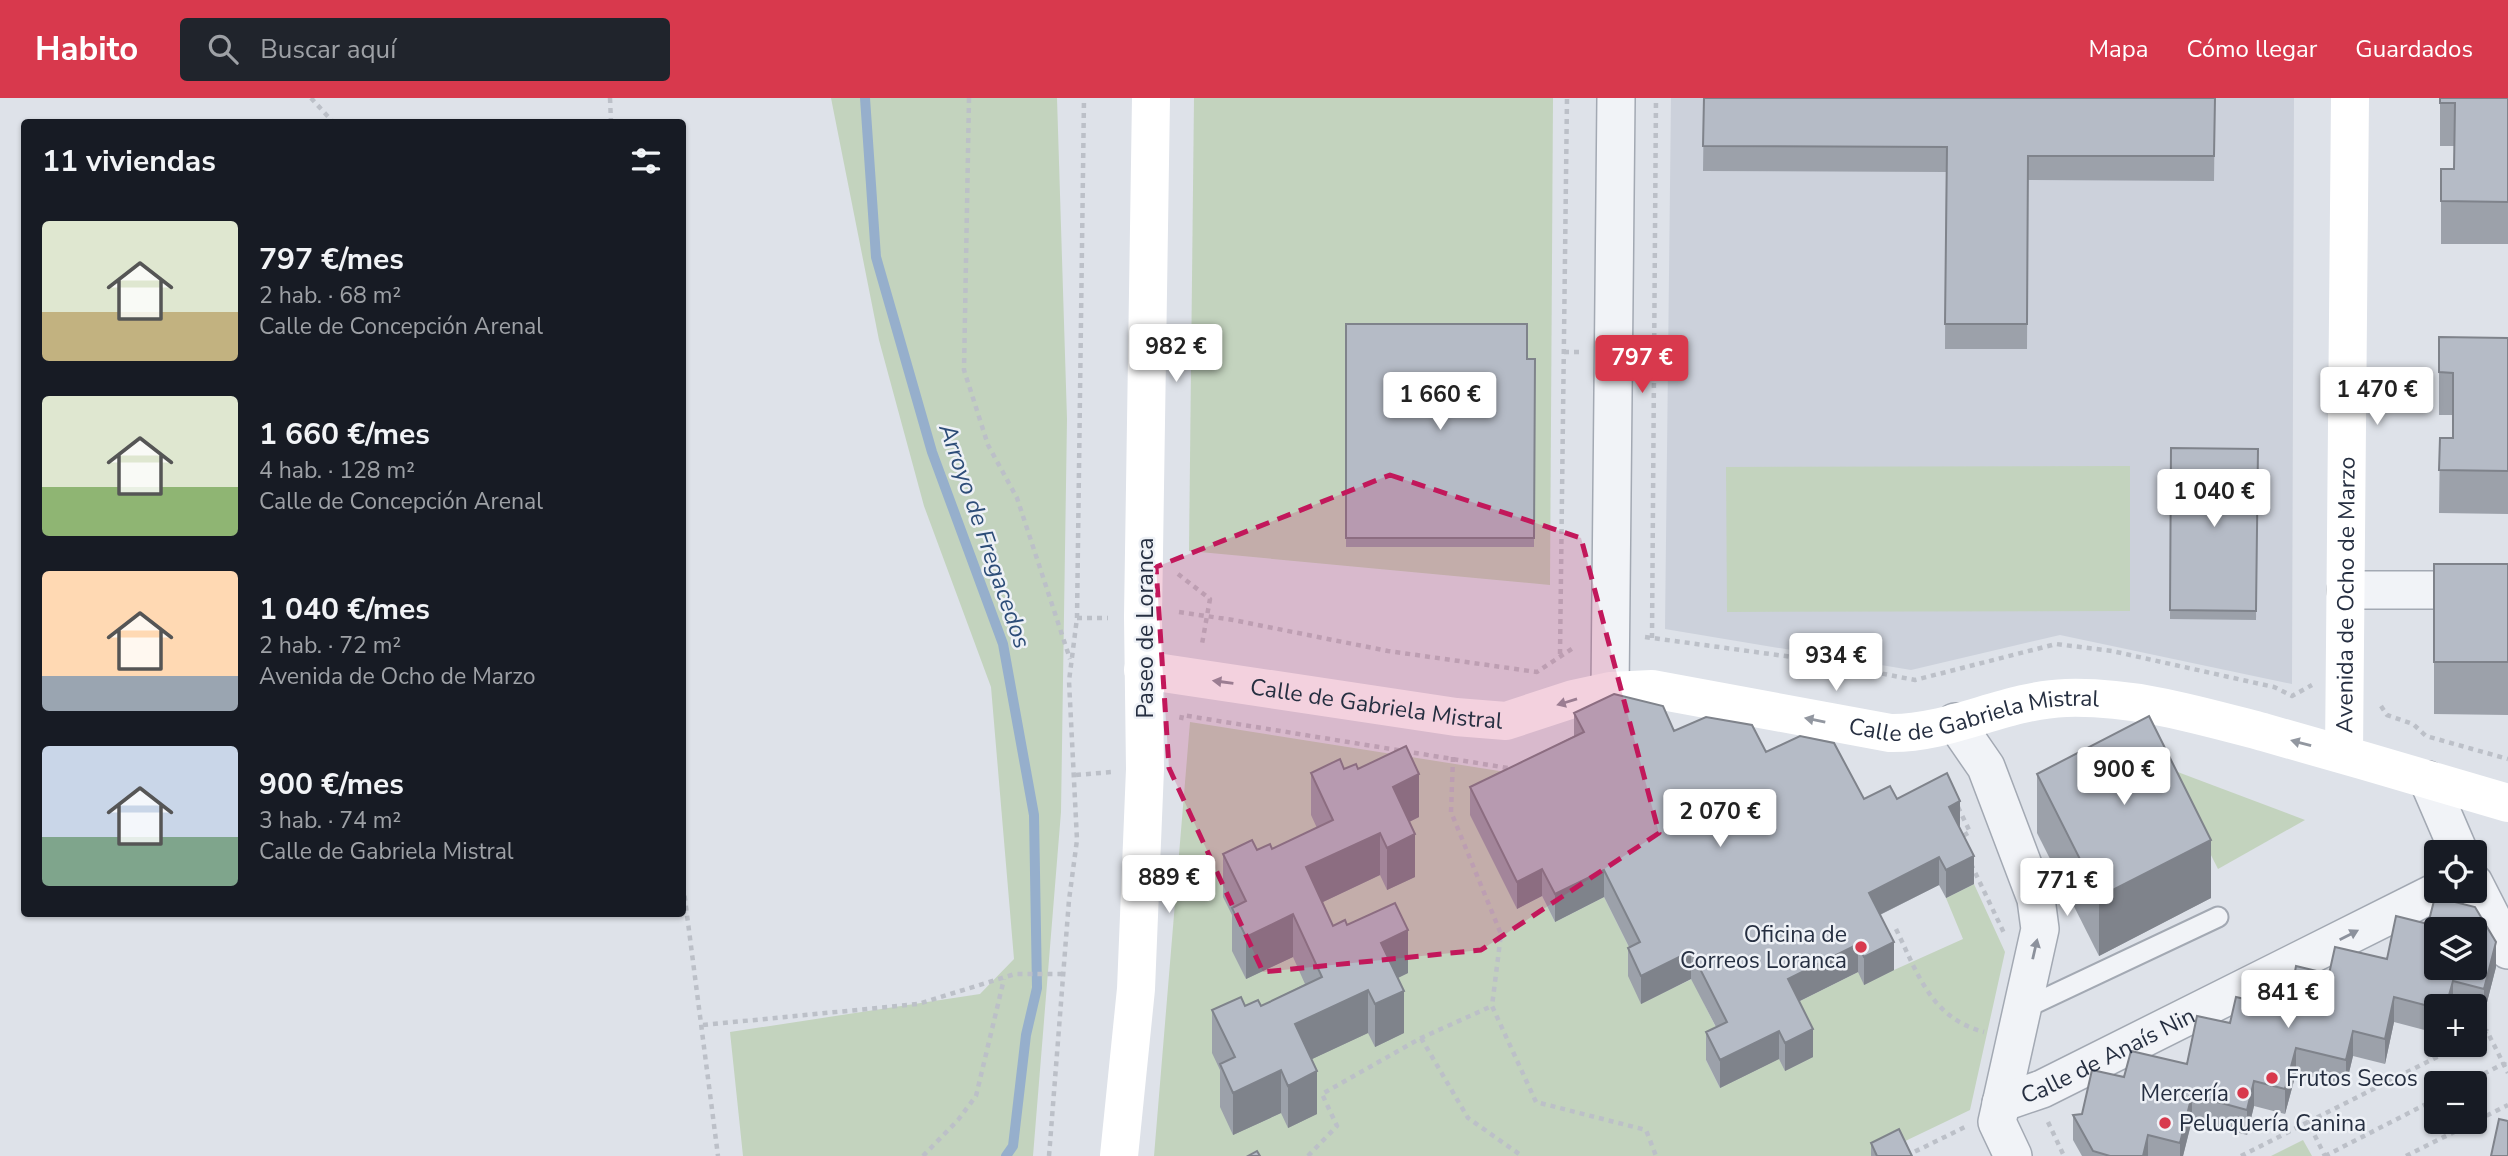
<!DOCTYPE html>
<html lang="es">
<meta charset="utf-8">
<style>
:root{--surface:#171b24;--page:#20242c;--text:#f1f3f6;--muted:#9ea1a6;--accent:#d8394d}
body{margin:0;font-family:"Nunito Sans",sans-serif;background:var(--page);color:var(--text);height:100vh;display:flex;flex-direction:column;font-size:26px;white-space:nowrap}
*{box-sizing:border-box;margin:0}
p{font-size:23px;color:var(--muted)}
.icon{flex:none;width:38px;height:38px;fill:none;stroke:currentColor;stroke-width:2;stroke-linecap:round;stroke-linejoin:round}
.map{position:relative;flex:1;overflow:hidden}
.drawer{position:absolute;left:21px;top:21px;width:665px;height:798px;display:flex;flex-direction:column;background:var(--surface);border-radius:7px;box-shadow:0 2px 5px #0004}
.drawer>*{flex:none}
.controls{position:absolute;left:2424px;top:742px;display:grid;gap:14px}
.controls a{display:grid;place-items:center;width:63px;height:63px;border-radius:7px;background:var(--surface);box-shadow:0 2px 5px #0004;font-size:35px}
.price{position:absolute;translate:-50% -60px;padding:0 16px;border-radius:7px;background:#fff;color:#222;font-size:23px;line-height:46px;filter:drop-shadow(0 2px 4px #0008)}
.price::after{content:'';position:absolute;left:50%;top:42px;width:21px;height:16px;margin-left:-10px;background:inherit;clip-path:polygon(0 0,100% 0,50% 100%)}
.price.active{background:var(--accent);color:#fff}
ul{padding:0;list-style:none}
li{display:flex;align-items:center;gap:21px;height:175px;padding:0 21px}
li span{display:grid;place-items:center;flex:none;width:196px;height:140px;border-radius:7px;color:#555}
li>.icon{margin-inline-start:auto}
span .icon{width:84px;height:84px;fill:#fffc;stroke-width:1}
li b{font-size:30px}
h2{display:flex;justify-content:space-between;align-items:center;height:84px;padding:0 21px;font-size:30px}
header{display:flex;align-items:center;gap:42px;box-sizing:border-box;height:98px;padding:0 35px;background:var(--accent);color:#fff}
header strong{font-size:33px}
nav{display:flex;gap:38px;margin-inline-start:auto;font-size:24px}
.search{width:490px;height:63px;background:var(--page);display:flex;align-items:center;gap:18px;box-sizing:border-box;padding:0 24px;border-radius:7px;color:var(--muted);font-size:26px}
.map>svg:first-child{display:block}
.built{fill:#ccd1db}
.green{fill:#c3d3be}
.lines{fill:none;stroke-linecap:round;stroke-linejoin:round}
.stream{stroke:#96afcc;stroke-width:10}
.lane-casing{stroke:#a3a9b3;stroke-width:23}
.street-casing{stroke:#a3a9b3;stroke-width:40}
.path{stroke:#bcc0c8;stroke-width:4.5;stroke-dasharray:5 5;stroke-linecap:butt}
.lane{stroke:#f1f3f7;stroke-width:19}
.street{stroke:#f1f3f7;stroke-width:37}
.secondary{stroke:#fff;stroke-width:38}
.wall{fill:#9ca1aa}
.shaded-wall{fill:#7f838b}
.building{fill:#b5bbc6;stroke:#7f838b;stroke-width:2;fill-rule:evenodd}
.oneway{fill:#9297a0}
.oneway2{fill:#8c919c}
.marked{fill:#c2185b;fill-opacity:0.2;stroke:#c2185b;stroke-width:5;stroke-dasharray:14 9;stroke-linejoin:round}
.poi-dot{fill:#d8394d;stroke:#eef1f6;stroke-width:2.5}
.labels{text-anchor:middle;stroke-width:5;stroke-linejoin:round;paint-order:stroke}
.street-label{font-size:23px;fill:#262f41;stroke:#eef1f6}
.poi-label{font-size:23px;fill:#262f41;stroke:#eef1f6;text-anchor:end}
.water-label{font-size:24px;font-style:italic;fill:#2d4d78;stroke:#eef1f6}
</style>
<header>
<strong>Habito</strong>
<div class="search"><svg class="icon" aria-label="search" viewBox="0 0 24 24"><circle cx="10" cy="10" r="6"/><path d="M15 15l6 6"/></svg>Buscar aquí</div>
<nav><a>Mapa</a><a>Cómo llegar</a><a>Guardados</a></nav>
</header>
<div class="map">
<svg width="2508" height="1058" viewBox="0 0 2508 1058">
<rect width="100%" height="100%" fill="#dee2e9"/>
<!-- built -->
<polygon class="built" points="1671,0 2294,0 2292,586 2060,537 1911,572 1665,531"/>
<!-- green -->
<g class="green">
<polygon points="831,0 1057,0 1067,321 1061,714 1033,1058 743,1058 730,934 980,896 1014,861 991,589 924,408 879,242"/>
<polygon points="1194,0 1553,0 1550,487 1189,453"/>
<polygon points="2130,368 2130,513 1727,514 1726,369"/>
<polygon points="1190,624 1512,675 1517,811 1542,798 1555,824 1604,799 1640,871 1641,905 1692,881 1727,952 1706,962 1720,990 1788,909 1858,874 1894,872 1963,841 1946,800 1974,786 2005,854 1970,1012 1874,1058 1154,1058"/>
<polygon points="2167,670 2305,722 2218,771"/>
<polygon points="2303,1042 2312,1058 2271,1058"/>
</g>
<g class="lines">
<!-- stream -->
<polyline class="stream" points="865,0 876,159 932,354 1003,546 1034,717 1037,890 1026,937 1013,1048 1006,1058"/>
<defs>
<polyline id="lane" points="2021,912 2218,819"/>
<g id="street">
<polyline points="2346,492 2508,492"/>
<polyline points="1610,593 1616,0"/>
<polyline points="1955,624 1986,669 2036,801 2040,831 1997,1024 2013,1058"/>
<polyline points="2428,682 2459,754"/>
<polyline points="2474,785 2508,852"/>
<path id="s1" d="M2001 1005 2042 991 2438 793"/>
</g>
</defs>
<!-- lane casing -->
<use href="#lane" class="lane-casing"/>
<!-- street casing -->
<use href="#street" class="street-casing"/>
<!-- path -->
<g class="path">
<polyline points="311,0 333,24"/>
<polyline points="610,0 611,24"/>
<polyline points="969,0 964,272 988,347 1017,400 1070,561"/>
<polyline points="1564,254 1581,254"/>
<polyline points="1178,476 1210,501 1202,546"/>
<polyline points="1179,514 1233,522 1388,553 1537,574 1576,548"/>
<polyline points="1077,520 1108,520"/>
<polyline points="1645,539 1807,561 1915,582 2056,546 2112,553 2274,589 2292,598 2312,587"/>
<polyline points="1652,540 1656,0"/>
<polyline points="1560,556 1567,0"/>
<polyline points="2381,608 2387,617 2413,626 2426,638 2508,661"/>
<polyline points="1181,622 1182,617 1514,671"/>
<polyline points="1453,659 1451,714 1501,836 1492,908 1536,1004 1646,1032 1656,1058"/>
<polyline points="1076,677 1112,674"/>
<polyline points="1958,709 1970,734 1959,740"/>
<polyline points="1971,766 2004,835"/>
<polyline points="682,778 718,1058"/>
<path d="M1896 831C1918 876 1931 920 1984 934"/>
<polyline points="703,927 918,906 1015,876 1065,876"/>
<polyline points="1421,940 1468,1020 1522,1058"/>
<polyline points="2474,940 2487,933 2508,975"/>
<polyline points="2466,985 2503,966 2508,967"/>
<polyline points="2048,1024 2064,1058"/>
<polyline points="2308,1024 2461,947"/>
<polyline points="923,1058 958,1022 976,998 1004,881"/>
<polyline points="1049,1058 1069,802 1077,742 1069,583 1077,520 1084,0"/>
<polyline points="1308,1058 1337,1028 1322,996 1421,940 1492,908"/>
<polyline points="1906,1058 1965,1029"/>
<polyline points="2241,1058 2308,1024 2325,1058"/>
<polyline points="2325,1058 2436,1001"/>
<polyline points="2406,1058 2508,1007"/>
</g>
<!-- lane -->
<use href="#lane" class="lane"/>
<!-- street -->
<use href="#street" class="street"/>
<!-- secondary -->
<g class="secondary">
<path id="s2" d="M1143 572 1456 619 1506 623 1573 601 1610 593 1652 591 1890 635C1950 636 2005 602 2066 600 2134 598 2198 617 2263 634 2345 657 2426 681 2508 705"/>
<path id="s3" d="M2344 656 2350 0"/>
<polyline points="1119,1058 1136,891 1145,671 1143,519 1151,0"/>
</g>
</g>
<!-- wall -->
<g class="wall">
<polygon points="1704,0 2215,0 2214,83 2028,82 2027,251 1945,251 1946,74 1703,73"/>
<polygon points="2440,0 2508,0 2508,146 2441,146 2441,71 2454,71 2454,48 2440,48"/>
<polygon points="1346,226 1527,261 1535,261 1534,449 1346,449"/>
<polygon points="2439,239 2508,240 2508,416 2439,415 2440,340 2453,340 2453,317 2439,317"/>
<polygon points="2171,350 2258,351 2256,522 2170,521"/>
<polygon points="2434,466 2508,466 2508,617 2434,616"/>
<polygon points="1574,615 1674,633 1766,654 1864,701 1897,701 1960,731 1974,786 1946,800 1939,787 1880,817 1894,872 1864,887 1858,874 1799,903 1813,959 1785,973 1779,961 1720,990 1706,962 1706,934 1716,929 1691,881 1641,906 1628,878 1628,850 1629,849 1604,799 1555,824 1542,798 1517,811 1470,717 1470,689 1574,638"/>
<polygon points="1344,671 1419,719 1409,724 1415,779 1387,792 1380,777 1323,804 1333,828 1347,827 1408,875 1398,880 1404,935 1375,949 1368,935 1312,961 1317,1016 1288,1030 1281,1015 1233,1037 1220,1009 1220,972 1212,955 1212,912 1245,908 1261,908 1305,886 1293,859 1246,881 1232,853 1232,817 1223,799 1223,756 1272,751 1317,730 1311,717 1311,675"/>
<polygon points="2037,676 2211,800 2099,858 2037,735"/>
<polygon points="2387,861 2496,869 2484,916 2474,914 2474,908 2436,908 2436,935 2394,924 2385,966 2353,958 2346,987 2296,975 2285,1016 2254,1008 2247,1037 2192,1022 2183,1058 2082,1058 2073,1042 2073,1017 2082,1016 2124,979 2187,966 2230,925 2288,911 2329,876"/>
<polygon points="1871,1045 1912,1058 1871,1058"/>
</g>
<!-- shaded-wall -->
<g class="shaded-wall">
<polygon points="1419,676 1419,719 1393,732 1393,689"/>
<polygon points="1960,703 1960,731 1949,709"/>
<polygon points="1380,735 1380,777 1306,812 1306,769"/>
<polygon points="1415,736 1415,779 1387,792 1387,750"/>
<polygon points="2211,742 2211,800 2099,858 2099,799"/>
<polygon points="1974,758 1974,786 1946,800 1946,772"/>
<polygon points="1939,759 1939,787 1869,822 1869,795"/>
<polygon points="1542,771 1542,798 1517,811 1517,784"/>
<polygon points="1604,772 1604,799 1555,824 1555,796"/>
<polygon points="1293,816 1293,859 1246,881 1246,839"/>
<polygon points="1408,832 1408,875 1381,888 1381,845"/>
<polygon points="1894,844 1894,872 1864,887 1864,859"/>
<polygon points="2496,844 2496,869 2484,916 2484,891"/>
<polygon points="1858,846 1858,874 1788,909 1788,881"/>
<polygon points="1691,853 1691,881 1641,906 1641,878"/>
<polygon points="2453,883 2453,908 2446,908"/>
<polygon points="1368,892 1368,935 1295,969 1295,926"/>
<polygon points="1404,893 1404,935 1375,949 1375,906"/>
<polygon points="2394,899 2394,924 2385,966 2385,941"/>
<polygon points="1813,931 1813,959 1785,973 1785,945"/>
<polygon points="1779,933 1779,961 1720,990 1720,962"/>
<polygon points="2353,933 2353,958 2346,987 2346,962"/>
<polygon points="2296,950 2296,975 2285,1016 2285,991"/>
<polygon points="1281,972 1281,1015 1233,1037 1233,995"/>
<polygon points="1317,973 1317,1016 1288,1030 1288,988"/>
<polygon points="2254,983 2254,1008 2247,1037 2247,1012"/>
<polygon points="2192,997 2192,1022 2183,1058 2180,1058 2180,1045"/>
<polygon points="2148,1037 2148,1058 2143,1058"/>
</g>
<!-- building -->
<g class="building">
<polygon points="1704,0 2215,0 2214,58 2028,58 2027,226 1945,226 1947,49 1703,48"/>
<polygon points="2440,0 2508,0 2508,104 2441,103 2441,71 2454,71 2455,5 2440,5"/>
<polygon points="1346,226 1527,226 1527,261 1535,261 1534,440 1346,440"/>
<polygon points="2439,239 2508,240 2508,373 2439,372 2440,340 2453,340 2453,275 2439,274"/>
<polygon points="2171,350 2258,351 2256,513 2170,512"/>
<rect x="2434" y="466" width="74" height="98"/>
<polygon points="1614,596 1663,608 1674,633 1706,619 1752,627 1766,654 1800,638 1834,645 1864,701 1890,688 1897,701 1947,675 1960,703 1949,709 1974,758 1946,772 1939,759 1869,795 1894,844 1864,859 1858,846 1788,881 1813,931 1785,945 1779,933 1720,962 1706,934 1727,924 1691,853 1641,878 1628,850 1640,844 1604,772 1555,796 1542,771 1517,784 1470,689 1584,634 1574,615"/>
<polygon points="2149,618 2211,742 2099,799 2037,676"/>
<polygon points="1406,648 1419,676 1393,689 1415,736 1387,750 1380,735 1306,769 1333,828 1345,822 1347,827 1395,805 1408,832 1381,845 1404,893 1375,906 1368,892 1295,926 1317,973 1288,988 1281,972 1233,995 1220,966 1235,959 1212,912 1241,899 1245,908 1258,902 1261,908 1322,879 1293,816 1246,839 1232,810 1246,803 1223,756 1252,742 1257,752 1270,746 1272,751 1333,722 1311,675 1340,661 1344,671 1356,666 1358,671"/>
<path d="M2435 799 2475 809 2496 844 2484 891 2453 883 2446 908H2436V910L2394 899 2385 941 2353 933 2346 962 2296 950 2285 991 2254 983 2247 1012 2192 997 2180 1045 2148 1037 2143 1058H2110L2093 1053 2073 1017 2082 1016 2092 972 2124 979 2131 953 2187 966 2197 918 2230 925 2236 899 2288 911 2296 868 2329 876 2335 849 2387 861 2396 818 2428 826ZM2436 831H2474V870H2436Z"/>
<polygon points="2499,1021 2508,1023 2508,1058 2491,1058"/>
<polygon points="1899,1031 1912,1058 1877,1058 1871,1045"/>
<polygon points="1257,1053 1260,1058 1248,1058"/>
</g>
<!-- one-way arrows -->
<defs><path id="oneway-solid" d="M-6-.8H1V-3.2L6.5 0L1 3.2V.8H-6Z" transform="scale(1.75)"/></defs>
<g class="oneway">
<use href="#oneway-solid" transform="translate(1223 584) rotate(-172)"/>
<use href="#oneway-solid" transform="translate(1567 604) rotate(163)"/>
<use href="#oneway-solid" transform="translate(1815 622) rotate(-169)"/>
<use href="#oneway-solid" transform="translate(2301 645) rotate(-165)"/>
</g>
<g class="oneway2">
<use href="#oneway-solid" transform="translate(2349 837) rotate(-27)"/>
<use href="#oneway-solid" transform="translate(2035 851) rotate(-77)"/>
</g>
<!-- marked area -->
<path class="marked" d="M1390 377 1581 440 1659 735 1481 852 1263 874 1169 670 1156 469Z"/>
<!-- markers -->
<g class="poi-dot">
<circle cx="1861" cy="849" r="7"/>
<circle cx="2272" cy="980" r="7"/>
<circle cx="2243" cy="995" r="7"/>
<circle cx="2165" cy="1025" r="7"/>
</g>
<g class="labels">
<!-- street labels -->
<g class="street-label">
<text dy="8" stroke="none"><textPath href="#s3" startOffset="159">Avenida de Ocho de Marzo</textPath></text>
<text transform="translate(1145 530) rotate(-90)" y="8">Paseo de Loranca</text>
<text dy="8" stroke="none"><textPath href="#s2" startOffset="236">Calle de Gabriela Mistral</textPath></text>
<text dy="8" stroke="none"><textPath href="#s2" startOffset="845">Calle de Gabriela Mistral</textPath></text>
<text dy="8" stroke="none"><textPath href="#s1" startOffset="117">Calle de Anaís Nin</textPath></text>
</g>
<!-- poi labels -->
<g class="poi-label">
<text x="1847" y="844">Oficina de<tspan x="1847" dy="26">Correos Loranca</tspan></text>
<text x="2286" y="988" text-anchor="start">Frutos Secos</text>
<text x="2229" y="1003">Mercería</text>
<text x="2179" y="1033" text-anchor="start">Peluquería Canina</text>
</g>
<!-- water labels -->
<g class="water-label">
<text transform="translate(985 438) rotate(71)" y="8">Arroyo de Fregacedos</text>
</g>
</g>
</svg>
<div class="controls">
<a><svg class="icon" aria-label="locate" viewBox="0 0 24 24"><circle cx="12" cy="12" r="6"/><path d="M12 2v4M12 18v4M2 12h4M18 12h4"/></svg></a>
<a><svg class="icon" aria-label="layers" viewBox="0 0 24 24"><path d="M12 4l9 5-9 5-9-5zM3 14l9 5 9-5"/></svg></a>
<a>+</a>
<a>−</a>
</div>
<b class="price" style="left:1176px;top:286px">982 €</b>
<b class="price active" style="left:1642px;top:297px">797 €</b>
<b class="price" style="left:2377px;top:329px">1 470 €</b>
<b class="price" style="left:1440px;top:334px">1 660 €</b>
<b class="price" style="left:2214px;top:431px">1 040 €</b>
<b class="price" style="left:1836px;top:595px">934 €</b>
<b class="price" style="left:2124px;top:709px">900 €</b>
<b class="price" style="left:1720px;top:751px">2 070 €</b>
<b class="price" style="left:1169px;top:817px">889 €</b>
<b class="price" style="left:2067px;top:820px">771 €</b>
<b class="price" style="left:2288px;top:932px">841 €</b>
<section class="drawer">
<h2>11 viviendas<svg class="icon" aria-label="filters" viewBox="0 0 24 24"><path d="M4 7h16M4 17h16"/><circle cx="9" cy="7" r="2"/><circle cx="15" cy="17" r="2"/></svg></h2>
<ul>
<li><span style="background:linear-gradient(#dfe7d0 65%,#c2b280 0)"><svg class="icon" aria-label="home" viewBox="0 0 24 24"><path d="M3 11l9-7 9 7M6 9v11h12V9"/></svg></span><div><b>797 €/mes</b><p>2 hab. · 68 m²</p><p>Calle de Concepción Arenal</p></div></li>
<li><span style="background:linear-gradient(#dfe7d0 65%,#8fb573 0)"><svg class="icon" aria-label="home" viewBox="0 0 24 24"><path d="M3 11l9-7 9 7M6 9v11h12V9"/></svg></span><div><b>1 660 €/mes</b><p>4 hab. · 128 m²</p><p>Calle de Concepción Arenal</p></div></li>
<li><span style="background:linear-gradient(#ffd9b3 75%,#9aa5b1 0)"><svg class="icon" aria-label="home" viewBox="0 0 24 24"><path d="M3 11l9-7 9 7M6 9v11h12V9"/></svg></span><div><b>1 040 €/mes</b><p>2 hab. · 72 m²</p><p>Avenida de Ocho de Marzo</p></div></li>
<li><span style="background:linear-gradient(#c9d6e8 65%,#7fa58c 0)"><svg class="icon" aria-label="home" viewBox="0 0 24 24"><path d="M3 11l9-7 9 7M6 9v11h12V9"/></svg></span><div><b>900 €/mes</b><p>3 hab. · 74 m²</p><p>Calle de Gabriela Mistral</p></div></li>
</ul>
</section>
</div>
